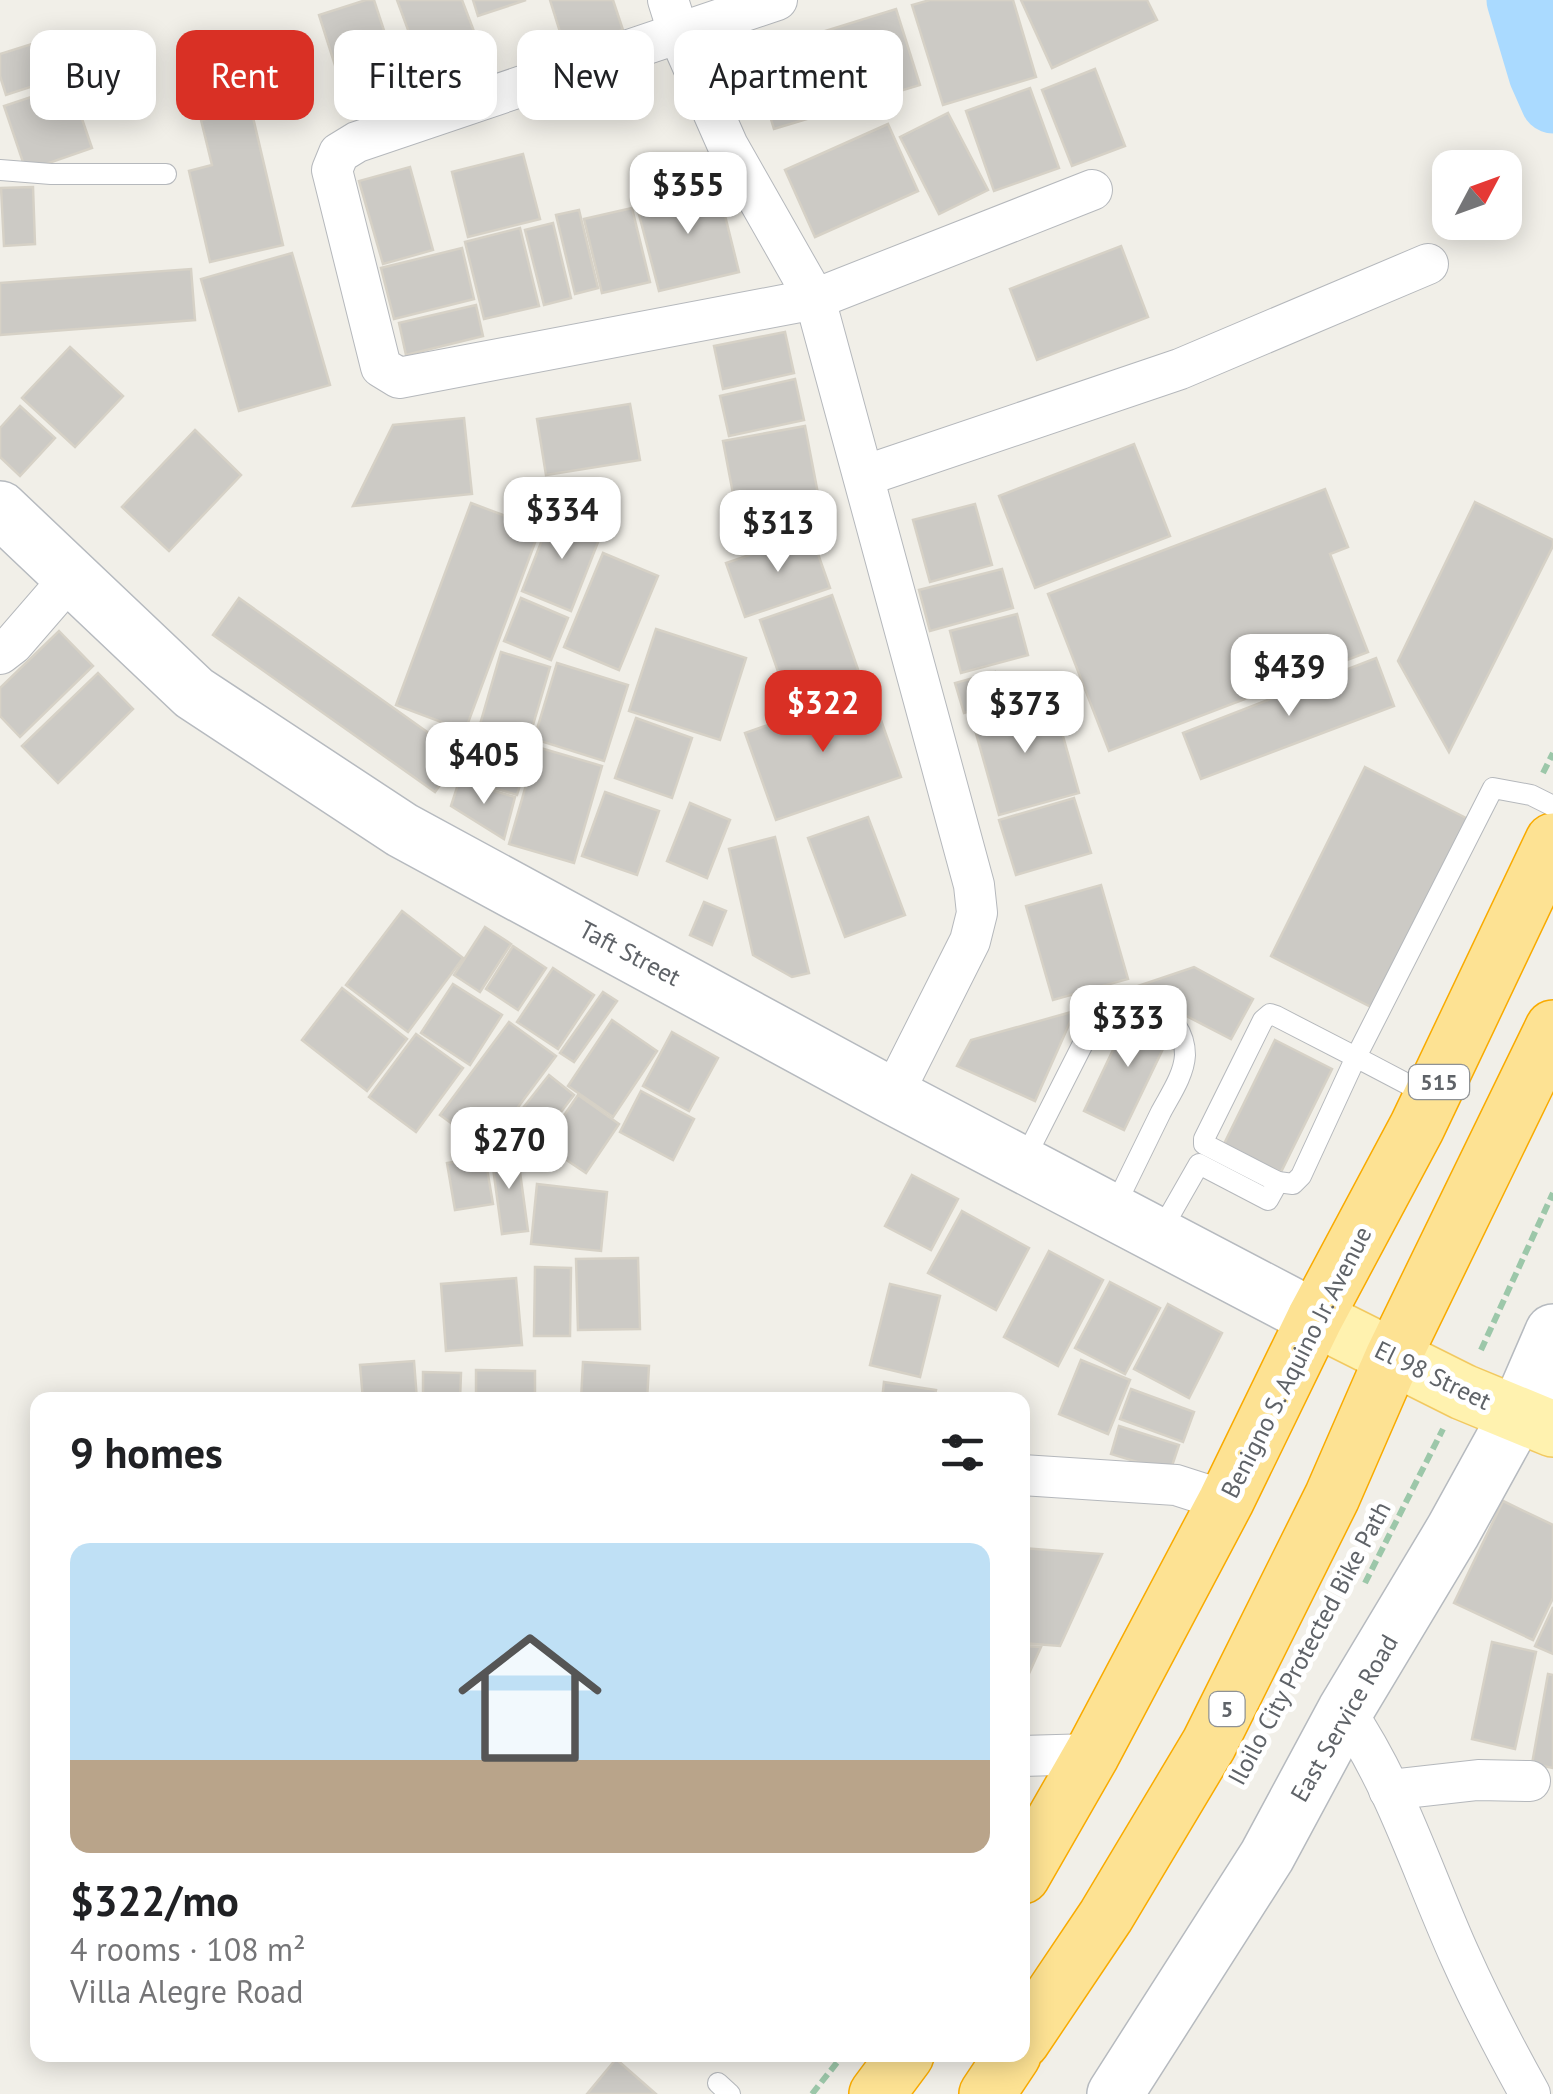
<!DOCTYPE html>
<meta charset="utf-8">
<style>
:root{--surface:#fff;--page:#f2f2f2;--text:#202124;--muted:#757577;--accent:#d93025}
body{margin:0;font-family:"PT Sans",sans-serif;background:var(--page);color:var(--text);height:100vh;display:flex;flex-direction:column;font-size:38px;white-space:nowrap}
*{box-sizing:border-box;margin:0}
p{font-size:32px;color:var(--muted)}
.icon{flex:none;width:55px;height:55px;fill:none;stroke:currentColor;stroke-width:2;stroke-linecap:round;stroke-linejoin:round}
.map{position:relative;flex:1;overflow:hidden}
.details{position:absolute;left:30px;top:1392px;width:1000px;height:670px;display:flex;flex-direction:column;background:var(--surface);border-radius:20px;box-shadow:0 5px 25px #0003}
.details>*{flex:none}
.top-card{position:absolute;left:30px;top:30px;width:1000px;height:90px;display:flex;gap:20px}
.needle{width:65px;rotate:49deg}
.tools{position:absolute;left:1432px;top:150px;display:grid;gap:20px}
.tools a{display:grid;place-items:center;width:90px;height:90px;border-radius:20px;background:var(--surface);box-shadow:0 5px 25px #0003;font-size:50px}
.price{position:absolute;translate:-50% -85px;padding:0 22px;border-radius:20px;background:#fff;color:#222;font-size:32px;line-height:65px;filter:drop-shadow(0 2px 5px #0008)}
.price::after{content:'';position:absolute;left:50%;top:60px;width:30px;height:22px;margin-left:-15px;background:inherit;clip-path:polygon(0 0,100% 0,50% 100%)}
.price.on{background:var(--accent);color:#fff}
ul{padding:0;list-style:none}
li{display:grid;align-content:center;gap:20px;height:530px;padding:0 40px}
li span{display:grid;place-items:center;height:310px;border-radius:20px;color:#555}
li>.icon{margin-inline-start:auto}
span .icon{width:180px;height:180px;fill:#fffc;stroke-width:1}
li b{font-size:42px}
h2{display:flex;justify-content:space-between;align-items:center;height:120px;padding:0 40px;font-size:42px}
.pill{padding:0 35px;border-radius:20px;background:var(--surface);box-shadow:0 5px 25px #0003;font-size:35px;line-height:90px}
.pill.on{background:var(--accent);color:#fff}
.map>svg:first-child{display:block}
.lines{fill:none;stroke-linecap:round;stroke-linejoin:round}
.river{stroke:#aadaff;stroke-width:65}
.building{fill:#cccac5;stroke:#d6d1c6;stroke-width:2.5}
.lane-casing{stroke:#b5b8bc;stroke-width:22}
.street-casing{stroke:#b5b8bc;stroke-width:42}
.secondary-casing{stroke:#b6babf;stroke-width:58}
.primary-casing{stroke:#f2c960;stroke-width:58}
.highway-casing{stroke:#f9ab00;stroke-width:58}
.path{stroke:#9cc7a9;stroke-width:6;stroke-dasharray:10 5;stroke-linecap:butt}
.lane{stroke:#fff;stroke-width:20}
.street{stroke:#fff;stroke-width:40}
.secondary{stroke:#fff;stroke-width:55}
.primary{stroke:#fff2af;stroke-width:55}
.highway{stroke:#fde293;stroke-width:55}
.labels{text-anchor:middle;stroke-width:10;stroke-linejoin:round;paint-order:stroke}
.shield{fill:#fff;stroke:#8f9295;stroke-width:2.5}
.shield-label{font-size:22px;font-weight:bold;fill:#5f6368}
.street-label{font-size:25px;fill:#5f6368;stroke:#fff}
</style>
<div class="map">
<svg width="1553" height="2094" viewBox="0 0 1553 2094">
<rect width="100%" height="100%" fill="#f1efe8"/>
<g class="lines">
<!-- river -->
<polyline class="river" points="1519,0 1541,74 1553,101"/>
</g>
<!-- building -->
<g class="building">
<polygon points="366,0 374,0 394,61 339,78 319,15"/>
<polygon points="397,0 462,0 483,55 425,76"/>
<polygon points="473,0 526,0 478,16"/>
<polygon points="550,0 613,0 623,30 565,48"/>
<polygon points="930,0 1013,0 1036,77 943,105 912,5"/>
<polygon points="1021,0 1147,0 1157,20 1052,68"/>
<polygon points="896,9 920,85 774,129 751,54"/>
<polygon points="54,37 67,75 6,95 0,76 0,54"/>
<polygon points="1095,69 1125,146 1072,166 1042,90"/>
<polygon points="70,84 92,148 26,171 4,106"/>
<polygon points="1030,88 1059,168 994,191 966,111"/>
<polygon points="251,109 283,245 210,262 189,171 212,165 201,120"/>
<polygon points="948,113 988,190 939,214 900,137"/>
<polygon points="888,124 918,191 815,237 785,170"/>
<polygon points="523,154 540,219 468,237 452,172"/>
<polygon points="410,167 433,250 383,264 359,181"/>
<polygon points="717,183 739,272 659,291 636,203"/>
<polygon points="33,187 35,244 4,246 1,188"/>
<polygon points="632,208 650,282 602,293 584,219"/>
<polygon points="579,210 598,288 575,294 556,215"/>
<polygon points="553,223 571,298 544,305 525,230"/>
<polygon points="520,228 539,306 484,319 465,242"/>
<polygon points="1121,246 1148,317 1037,360 1010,289"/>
<polygon points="462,248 474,299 394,319 381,268"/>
<polygon points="292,253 330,385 239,411 201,279"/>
<polygon points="191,269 195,320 0,335 0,283"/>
<polygon points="476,305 483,336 406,355 399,323"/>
<polygon points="785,332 794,373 723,389 714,346"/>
<polygon points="70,347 123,396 75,447 22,398"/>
<polygon points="795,379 804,420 729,436 720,396"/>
<polygon points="630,404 640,460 546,475 537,419"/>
<polygon points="20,406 55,438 20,476 0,457 0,428"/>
<polygon points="464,418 472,494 353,506 393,425"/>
<polygon points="805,426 824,525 742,541 723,441"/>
<polygon points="195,430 241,475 169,551 122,507"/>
<polygon points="1134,444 1170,536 1035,588 999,496"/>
<polygon points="1325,489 1348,547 1330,554 1368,652 1109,751 1048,594"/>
<polygon points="1475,502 1553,540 1553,546 1449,752 1398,661"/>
<polygon points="471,503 540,529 465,731 396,705"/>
<polygon points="975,504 992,565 930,582 913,520"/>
<polygon points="553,512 602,532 571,611 522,591"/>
<polygon points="811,534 830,588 745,617 726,563"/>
<polygon points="603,553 658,576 619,670 564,647"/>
<polygon points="1002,569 1013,608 930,631 919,590"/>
<polygon points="832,595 862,681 790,706 760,620"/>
<polygon points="239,598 461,756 435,792 213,635"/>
<polygon points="521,598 568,618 551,660 504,641"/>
<polygon points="1017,614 1028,655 961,673 950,631"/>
<polygon points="656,629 746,658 720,740 629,711"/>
<polygon points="59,631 93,666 20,737 0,716 0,688"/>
<polygon points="501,652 550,667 528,742 479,728"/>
<polygon points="1376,658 1394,706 1201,779 1183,733"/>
<polygon points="557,663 628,685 604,761 534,739"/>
<polygon points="995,672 1003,702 964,713 955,683"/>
<polygon points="98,673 133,709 58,783 22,746"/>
<polygon points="870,689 901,777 776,820 745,733"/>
<polygon points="1052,697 1079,793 999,815 972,719"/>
<polygon points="636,718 692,738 672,798 615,778"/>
<polygon points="474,734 530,751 517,795 461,778"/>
<polygon points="537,747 602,766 574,863 509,844"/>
<polygon points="1365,767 1472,821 1377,1010 1271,956"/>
<polygon points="459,781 515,797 504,839 451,806"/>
<polygon points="605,792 659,811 637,875 582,856"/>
<polygon points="1074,798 1091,853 1016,875 999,820"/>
<polygon points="690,803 730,820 707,878 667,861"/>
<polygon points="868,817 905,915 845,937 808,838"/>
<polygon points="775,837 809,973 792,977 753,955 729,849"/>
<polygon points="1101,885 1128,979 1053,1000 1026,906"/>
<polygon points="704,902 726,911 712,945 690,935"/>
<polygon points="402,911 463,958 408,1032 346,985"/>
<polygon points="485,927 511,944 480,992 454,975"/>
<polygon points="513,946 546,968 518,1010 486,989"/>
<polygon points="1194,967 1253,999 1231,1039 1132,988"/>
<polygon points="553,968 594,995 558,1049 517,1022"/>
<polygon points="453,984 502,1015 470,1065 421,1033"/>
<polygon points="342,988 407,1039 367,1091 302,1040"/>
<polygon points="603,992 617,1001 574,1062 560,1053"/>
<polygon points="1132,1010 1172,1030 1124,1130 1084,1111"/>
<polygon points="1075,1011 1035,1101 957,1066 971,1040"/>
<polygon points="612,1020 657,1051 613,1117 568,1086"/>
<polygon points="509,1022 556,1056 487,1149 440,1115"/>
<polygon points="672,1032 718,1058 689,1111 643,1086"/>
<polygon points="416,1034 463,1068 416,1132 369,1097"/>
<polygon points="1275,1040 1332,1069 1281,1172 1224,1144"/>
<polygon points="549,1075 574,1095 534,1147 508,1127"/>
<polygon points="641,1091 694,1119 673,1160 620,1132"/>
<polygon points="578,1095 619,1124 586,1173 544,1145"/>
<polygon points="517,1150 528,1231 502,1234 491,1153"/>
<polygon points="485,1157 493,1204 455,1210 447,1163"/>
<polygon points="912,1175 958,1199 931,1250 885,1226"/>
<polygon points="537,1184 607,1192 601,1251 531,1244"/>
<polygon points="962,1211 1029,1248 996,1310 928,1273"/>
<polygon points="1049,1251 1103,1280 1058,1366 1004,1337"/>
<polygon points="638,1258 640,1329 578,1330 576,1259"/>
<polygon points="535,1267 571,1268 570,1336 534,1336"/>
<polygon points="516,1278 522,1345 446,1351 441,1284"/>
<polygon points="1110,1282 1160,1308 1125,1374 1075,1348"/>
<polygon points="890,1284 940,1296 920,1377 870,1365"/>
<polygon points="1168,1304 1222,1333 1189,1398 1134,1369"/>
<polygon points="1081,1360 1130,1380 1108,1434 1059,1414"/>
<polygon points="414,1361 417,1400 363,1400 360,1365"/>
<polygon points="583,1362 649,1366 647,1400 581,1400"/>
<polygon points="476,1370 535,1371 535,1400 476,1400"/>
<polygon points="423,1372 461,1373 460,1400 423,1400"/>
<polygon points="884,1382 936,1390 934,1400 882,1400"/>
<polygon points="1131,1389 1194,1412 1183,1442 1120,1419"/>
<polygon points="1119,1426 1179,1445 1170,1472 1111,1454"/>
<polygon points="1503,1501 1553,1525 1553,1598 1533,1640 1454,1603"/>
<polygon points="1022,1548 1102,1554 1060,1646 1022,1643"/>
<polygon points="1553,1607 1553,1654 1535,1646"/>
<polygon points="1492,1642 1536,1652 1515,1749 1472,1739"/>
<polygon points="1022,1646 1041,1647 1022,1689"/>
<polygon points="1548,1674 1553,1675 1553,1768 1532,1764"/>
<polygon points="616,2059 656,2094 587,2094"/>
</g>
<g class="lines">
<defs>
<g id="lane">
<polyline points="0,170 51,174 166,174"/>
<path d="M1430 1096C1379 1069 1327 1042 1276 1016L1270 1014 1263 1020 1204 1139V1144L1278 1182 1293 1184 1301 1176 1356 1057 1493 788 1531 795 1553 806"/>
<path d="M1023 1162 1095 1020C1111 1005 1130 999 1152 1007 1172 1014 1185 1034 1185 1055 1184 1075 1170 1095 1161 1112 1145 1145 1129 1178 1113 1210"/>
<polyline points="1159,1234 1199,1164 1268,1200 1278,1182"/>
<polyline points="718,2083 730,2094"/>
</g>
<g id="street">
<polyline points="668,0 679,35 728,146 815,299 974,885 977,913 970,941 892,1096"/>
<polyline points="777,0 357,142 339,153 332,170 381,367 399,378 815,299 1092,190"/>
<polyline points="864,476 1180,369 1428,264"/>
<polyline points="0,654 13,644 71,577"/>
<polyline points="1022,1475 1176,1485 1226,1501"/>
<path d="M1345 1711C1396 1785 1423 1874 1460 1956 1481 2003 1505 2049 1530 2094"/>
<polyline points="1022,1756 1092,1754"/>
<polyline points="1389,1790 1478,1780 1530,1781"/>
</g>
<g id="secondary">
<polyline points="0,509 194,693 402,830 892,1096 1315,1318"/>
<polyline points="1115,2094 1267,1856 1345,1711 1453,1531 1517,1415 1553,1332"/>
</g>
<polyline id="primary" points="1315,1318 1463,1392 1553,1429"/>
<g id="highway">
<polyline points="1022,1876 1092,1754 1226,1501 1315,1318 1417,1127 1553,841"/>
<polyline points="1022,2041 1106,1916 1209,1744 1332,1497 1393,1357 1553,1028"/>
<polyline points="877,2094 906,2055"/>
<polyline points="987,2094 1013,2055"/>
</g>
</defs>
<!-- lane casing -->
<use href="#lane" class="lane-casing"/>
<!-- street casing -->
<use href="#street" class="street-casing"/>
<!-- secondary casing -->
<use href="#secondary" class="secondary-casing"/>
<!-- primary casing -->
<use href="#primary" class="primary-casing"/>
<!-- highway casing -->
<use href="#highway" class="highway-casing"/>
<!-- path -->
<g class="path">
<polyline points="1543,773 1553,753"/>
<polyline points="1481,1350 1553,1193"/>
<polyline points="1365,1583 1443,1429"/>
<polyline points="812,2094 843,2055"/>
</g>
<!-- lane -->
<use href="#lane" class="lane"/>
<!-- street -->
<use href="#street" class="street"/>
<!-- secondary -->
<use href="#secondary" class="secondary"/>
<!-- primary -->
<use href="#primary" class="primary"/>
<!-- highway -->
<use href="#highway" class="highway"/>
</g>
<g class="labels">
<!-- shield labels -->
<g class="shield">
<rect x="1409" y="1065" width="60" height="34" rx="8"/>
<rect x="1209.5" y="1692" width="35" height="34" rx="8"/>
</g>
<g class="shield-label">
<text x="1439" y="1090">515</text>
<text x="1227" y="1717">5</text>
</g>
<!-- street labels -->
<g class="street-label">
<text transform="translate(630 953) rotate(28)" y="9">Taft Street</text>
<text transform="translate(1296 1362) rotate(-63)" y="9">Benigno S. Aquino Jr. Avenue</text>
<text transform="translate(1433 1375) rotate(26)" y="9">El 98 Street</text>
<text transform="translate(1309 1643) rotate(-62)" y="9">Iloilo City Protected Bike Path</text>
<text transform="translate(1344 1718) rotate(-60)" y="9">East Service Road</text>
</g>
</g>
</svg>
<div class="tools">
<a><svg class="needle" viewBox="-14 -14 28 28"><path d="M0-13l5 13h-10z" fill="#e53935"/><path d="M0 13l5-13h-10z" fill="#757577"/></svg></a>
</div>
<b class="price" style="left:688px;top:237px">$355</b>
<b class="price" style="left:562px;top:562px">$334</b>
<b class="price" style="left:778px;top:575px">$313</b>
<b class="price" style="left:1289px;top:719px">$439</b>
<b class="price on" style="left:823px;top:755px">$322</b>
<b class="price" style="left:1025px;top:756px">$373</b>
<b class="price" style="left:484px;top:807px">$405</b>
<b class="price" style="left:1128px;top:1070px">$333</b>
<b class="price" style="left:509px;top:1192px">$270</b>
<div class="top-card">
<a class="pill">Buy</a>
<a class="pill on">Rent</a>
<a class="pill">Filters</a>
<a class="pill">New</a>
<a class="pill">Apartment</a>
</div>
<section class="details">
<h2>9 homes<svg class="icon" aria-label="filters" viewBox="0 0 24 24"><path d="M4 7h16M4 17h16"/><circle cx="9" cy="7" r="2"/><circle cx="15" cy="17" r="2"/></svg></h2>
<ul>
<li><span style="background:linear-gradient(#bfe0f5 70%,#b9a48a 0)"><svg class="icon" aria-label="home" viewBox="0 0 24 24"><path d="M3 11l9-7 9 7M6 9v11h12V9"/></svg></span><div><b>$322/mo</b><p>4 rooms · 108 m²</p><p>Villa Alegre Road</p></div></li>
</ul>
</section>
</div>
